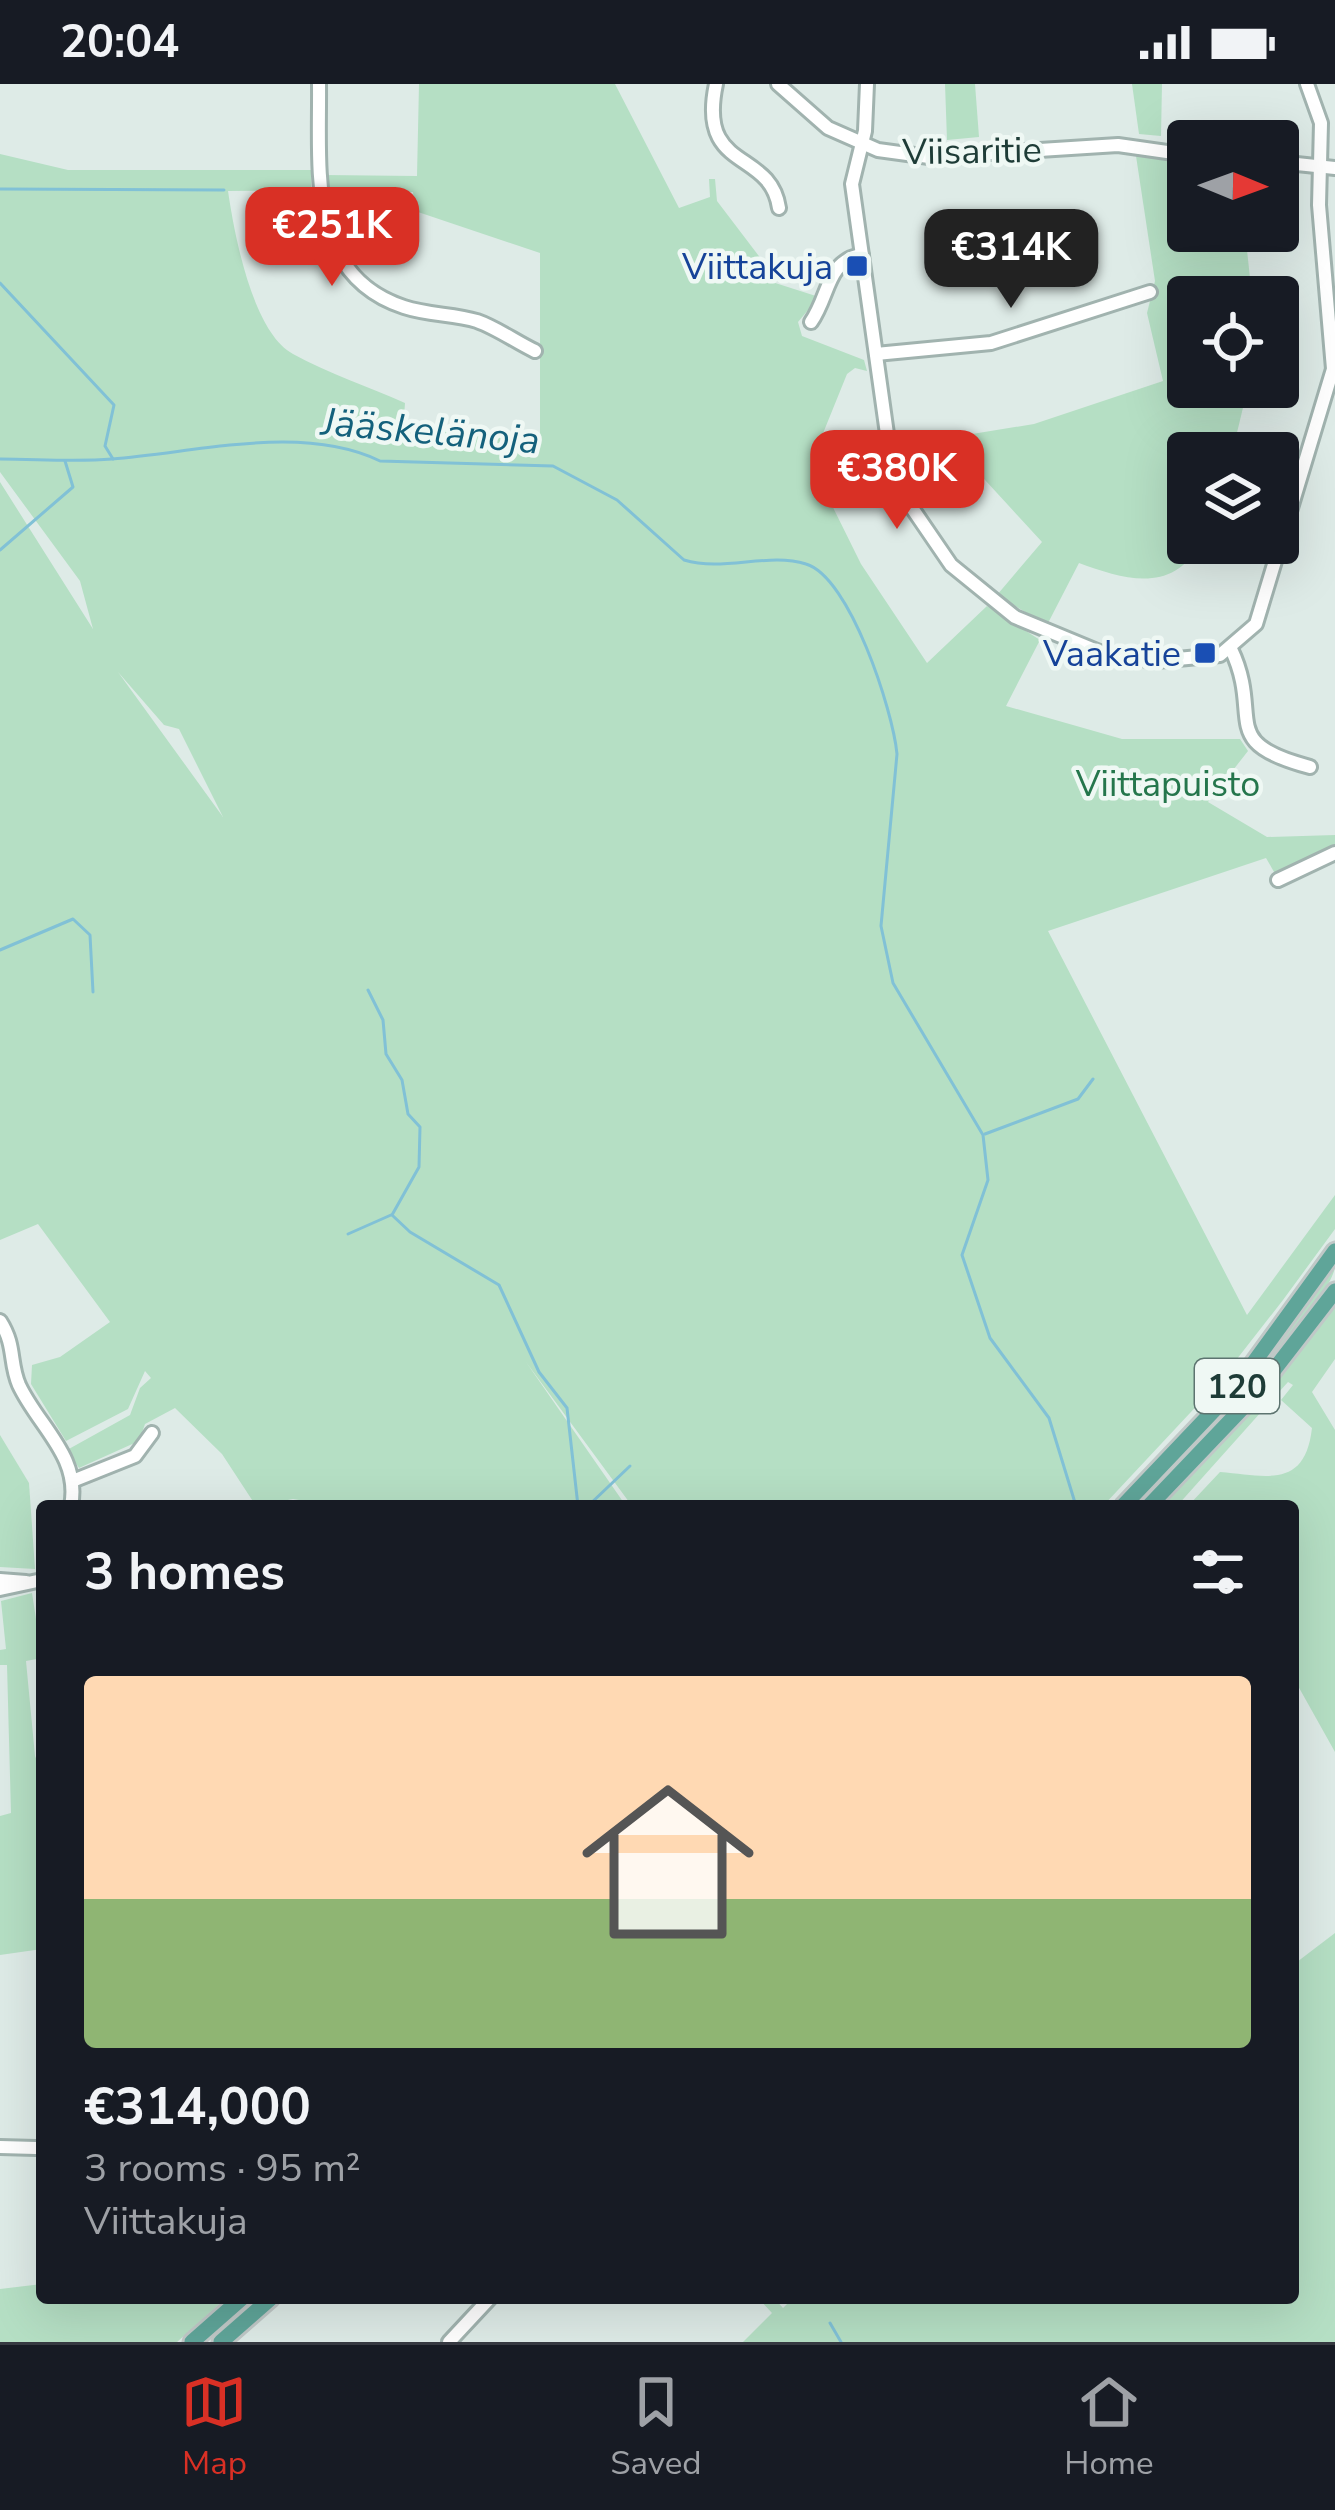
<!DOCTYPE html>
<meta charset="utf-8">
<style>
:root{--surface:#171b24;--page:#20242c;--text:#f1f3f6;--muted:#9ea1a6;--line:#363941;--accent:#d93025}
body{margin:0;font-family:"Nunito Sans",sans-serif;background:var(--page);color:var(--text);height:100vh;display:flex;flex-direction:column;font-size:45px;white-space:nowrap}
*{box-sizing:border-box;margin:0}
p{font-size:39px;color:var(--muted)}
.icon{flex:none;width:66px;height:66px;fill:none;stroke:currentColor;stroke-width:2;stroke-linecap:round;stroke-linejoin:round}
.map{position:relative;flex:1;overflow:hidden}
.details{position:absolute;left:36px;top:1416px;width:1263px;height:804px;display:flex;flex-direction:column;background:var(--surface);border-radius:12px;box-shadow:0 12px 48px #0002}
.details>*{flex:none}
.needle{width:78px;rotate:91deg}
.controls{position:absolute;left:1167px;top:36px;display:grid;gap:24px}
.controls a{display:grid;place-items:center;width:132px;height:132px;border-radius:12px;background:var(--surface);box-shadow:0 12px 48px #0002;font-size:60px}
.price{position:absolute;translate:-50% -102px;padding:0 27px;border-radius:24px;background:var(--accent);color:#fff;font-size:39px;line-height:78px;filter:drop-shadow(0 3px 6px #0008)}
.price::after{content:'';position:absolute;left:50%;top:72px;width:36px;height:27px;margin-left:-18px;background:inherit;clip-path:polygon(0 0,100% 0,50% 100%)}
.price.selected{background:#222;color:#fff}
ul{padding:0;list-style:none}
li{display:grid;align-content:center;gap:24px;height:636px;padding:0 48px}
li+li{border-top:3px solid var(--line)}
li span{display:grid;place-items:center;height:372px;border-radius:12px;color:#555}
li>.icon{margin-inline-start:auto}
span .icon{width:216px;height:216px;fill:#fffc;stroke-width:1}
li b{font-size:51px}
h2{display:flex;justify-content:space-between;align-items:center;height:144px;padding:0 48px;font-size:51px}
.status{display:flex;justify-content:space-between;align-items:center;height:84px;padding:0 60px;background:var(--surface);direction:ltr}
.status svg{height:33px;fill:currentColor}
.tab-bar{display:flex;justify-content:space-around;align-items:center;height:168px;border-top:3px solid var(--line);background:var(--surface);font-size:33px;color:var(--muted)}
.tab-bar a{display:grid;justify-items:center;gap:6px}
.tab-bar .selected{color:var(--accent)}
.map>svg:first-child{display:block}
.green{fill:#b5dfc4;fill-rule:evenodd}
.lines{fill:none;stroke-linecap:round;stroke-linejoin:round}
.stream{stroke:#81c1d6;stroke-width:3}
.minor-casing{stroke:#a1b3af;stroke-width:18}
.major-casing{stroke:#c0c8c7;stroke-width:21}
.minor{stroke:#fff;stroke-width:12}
.major{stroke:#5fa599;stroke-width:15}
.transit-dot{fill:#1a4fb4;stroke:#eff8f4;stroke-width:4.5}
.labels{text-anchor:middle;stroke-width:9;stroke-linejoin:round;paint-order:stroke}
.shield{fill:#eff8f4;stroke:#5d7470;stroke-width:3}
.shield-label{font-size:33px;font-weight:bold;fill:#1e3c37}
.street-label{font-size:36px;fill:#1e3c37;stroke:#eff8f4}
.transit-label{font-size:36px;fill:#164399;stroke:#eff8f4;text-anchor:end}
.park-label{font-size:36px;fill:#25764c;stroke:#eff8f4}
.water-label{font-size:39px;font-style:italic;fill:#14617c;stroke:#eff8f4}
</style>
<div class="status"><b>20:04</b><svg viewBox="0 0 49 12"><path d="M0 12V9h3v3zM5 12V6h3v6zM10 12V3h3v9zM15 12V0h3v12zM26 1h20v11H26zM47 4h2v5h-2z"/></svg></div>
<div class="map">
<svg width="1335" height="2258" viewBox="0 0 1335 2258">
<rect width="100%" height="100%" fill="#deebe7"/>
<!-- green -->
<g class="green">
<path d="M419 0H615L679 124 710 113 709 95H715L717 117 771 188 769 197 819 213 798 238 802 252 864 276 867 287 855 284 847 290 811 379 861 480 927 579 987 522 1040 556 1006 622 1122 655H1240L1248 667 1208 718 1267 753 1335 751V761L1277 793 1266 774 1048 847 1247 1231 1335 1111V1145L1283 1216 1219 1298 1103 1422H632L526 1278 626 1422H335L293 1415 256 1422 222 1370 175 1324 145 1340 139 1357 79 1384 67 1366 130 1331 140 1304 151 1294 145 1287 128 1325 66 1357 31 1300 32 1281 60 1273 110 1238 38 1140 0 1156V398L93 545 80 497 0 388V70L68 86H312L311 106 228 107C234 148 252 248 293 270 328 289 369 303 405 319L403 347 540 350V169L415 127 413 108H327L326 91 417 92ZM118 588 164 641 179 645 223 733Z"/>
<polygon points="945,0 975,0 979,53 947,56"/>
<polygon points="1132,0 1162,0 1161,52 1139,50"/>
<path d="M1136 72 1188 78V147H1245L1252 213H1188V303H1248L1234 361 1258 369H1188V459H1200C1173 511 1123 495 1079 479L1047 541 997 511 1042 458 974 384 966 351 1034 340 1163 297 1147 229 1155 197Z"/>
<path d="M1335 1182C1335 1214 1168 1405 1135 1422L1241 1310Z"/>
<path d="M1335 1219V1275L1312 1308 1335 1346V1668L1293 1593V1422H1188L1220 1388C1267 1392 1305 1405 1312 1344L1281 1316 1293 1301 1288 1298 1177 1422H1163L1257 1321Z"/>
<polygon points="0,1351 29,1399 35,1485 0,1483"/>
<polygon points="32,1509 42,1574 26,1577 35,1672 42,1689 42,1865 0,1871 0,1732 11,1729 7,1581 0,1581 0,1566 6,1565 1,1517"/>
<polygon points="1335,1849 1335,2258 743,2258 772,2229 758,2214 774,2214 783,2224 793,2214 1293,2214 1293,1881"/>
<polygon points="42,2200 42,2214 226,2214 177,2258 0,2258 0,2205"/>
</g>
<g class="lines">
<!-- stream -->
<g class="stream">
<polyline points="0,105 224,106"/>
<polyline points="0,199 114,321 105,362 113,375"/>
<path d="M0 375C37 375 75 378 112 375 196 369 301 339 380 377L553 382 617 416 684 476C723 488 769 468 806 480 850 493 893 627 897 670L881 842 893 899 983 1051 988 1096 962 1171 990 1254 1049 1334 1076 1422"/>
<polyline points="0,466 73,403 65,377"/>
<polyline points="0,866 73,835 90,851 93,908"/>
<polyline points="368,906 383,936 386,970 402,996 408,1030 420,1043 419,1083 392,1131 410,1148 499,1201 539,1288 567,1324 578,1422"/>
<polyline points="985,1050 1078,1015 1093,995"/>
<polyline points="348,1150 391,1131"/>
<polyline points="588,1422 630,1382"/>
<polyline points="830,2239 841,2258"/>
</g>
<defs>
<g id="minor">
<path d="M319 0C320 84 306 191 404 223 428 231 454 230 477 237 497 244 516 258 535 267"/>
<path d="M716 0C697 89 770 64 779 124"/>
<polyline points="778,0 828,44 878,66 929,73 1118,61 1188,71"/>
<polyline points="867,0 865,47 852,100 888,357 910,421 951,481 1015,533 1102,569 1156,577 1220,571 1256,540 1333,285 1319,121 1321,39 1307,0"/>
<polyline points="1278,78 1335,84"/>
<path d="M811 238C830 211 826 177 862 171"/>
<polyline points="876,270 991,259 1150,208"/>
<path d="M1231 565C1264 634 1215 658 1310 683"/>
<polyline points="1278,796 1335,769"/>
<path d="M0 1237C16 1262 9 1278 19 1301 38 1342 81 1373 71 1422"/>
<polyline points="75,1396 135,1372 152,1349"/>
<polyline points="0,1496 26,1498"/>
<polyline points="0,1505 42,1496"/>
<polyline points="0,2063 36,2064"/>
<polyline points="449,2258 490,2214"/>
</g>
<g id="major">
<polyline points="1123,1422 1236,1303 1335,1167"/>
<polyline points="1149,1422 1253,1313 1335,1207"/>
<polyline points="192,2258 242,2214"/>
<polyline points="221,2258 271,2214"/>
</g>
</defs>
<!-- minor casing -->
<use href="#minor" class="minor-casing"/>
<!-- major casing -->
<use href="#major" class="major-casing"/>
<!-- minor -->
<use href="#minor" class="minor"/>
<!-- major -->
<use href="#major" class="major"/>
</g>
<!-- markers -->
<g class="transit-dot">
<rect x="845" y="170" width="24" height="24" rx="6"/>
<rect x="1193" y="557" width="24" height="24" rx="6"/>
</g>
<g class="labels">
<!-- shield labels -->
<rect class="shield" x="1195" y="1275" width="84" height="54" rx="9"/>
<g class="shield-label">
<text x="1237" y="1314">120</text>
</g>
<!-- street labels -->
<g class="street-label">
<text transform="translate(972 66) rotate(-1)" y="13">Viisaritie</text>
</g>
<!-- transit labels -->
<g class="transit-label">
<text x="833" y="195">Viittakuja</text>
<text x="1181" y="582">Vaakatie</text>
</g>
<!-- park labels -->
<g class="park-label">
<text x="1168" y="712">Viittapuisto</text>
</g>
<!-- water labels -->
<g class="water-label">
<text transform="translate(431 346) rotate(5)" y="14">Jääskelänoja</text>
</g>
</g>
</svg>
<div class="controls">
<a><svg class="needle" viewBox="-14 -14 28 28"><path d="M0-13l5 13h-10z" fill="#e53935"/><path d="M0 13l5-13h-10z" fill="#9ea1a6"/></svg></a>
<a><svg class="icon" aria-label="locate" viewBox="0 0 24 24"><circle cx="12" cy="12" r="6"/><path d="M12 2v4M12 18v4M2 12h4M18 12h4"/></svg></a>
<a><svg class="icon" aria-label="layers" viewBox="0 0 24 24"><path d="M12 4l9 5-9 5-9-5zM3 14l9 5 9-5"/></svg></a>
</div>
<b class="price" style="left:332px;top:205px">€251K</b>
<b class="price selected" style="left:1011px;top:227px">€314K</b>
<b class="price" style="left:897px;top:448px">€380K</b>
<section class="details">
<h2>3 homes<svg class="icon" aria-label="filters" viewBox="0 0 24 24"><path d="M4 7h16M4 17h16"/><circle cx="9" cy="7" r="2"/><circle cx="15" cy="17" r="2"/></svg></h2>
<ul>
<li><span style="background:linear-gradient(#ffd9b3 60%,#8fb573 0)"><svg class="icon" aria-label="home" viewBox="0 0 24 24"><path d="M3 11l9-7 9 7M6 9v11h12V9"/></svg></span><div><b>€314,000</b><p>3 rooms · 95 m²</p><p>Viittakuja</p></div></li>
</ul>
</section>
</div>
<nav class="tab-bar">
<a class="selected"><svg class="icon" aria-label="map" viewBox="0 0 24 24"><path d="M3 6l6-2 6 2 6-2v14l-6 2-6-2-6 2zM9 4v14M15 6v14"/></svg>Map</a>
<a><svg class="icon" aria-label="saved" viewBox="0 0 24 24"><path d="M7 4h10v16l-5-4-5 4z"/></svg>Saved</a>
<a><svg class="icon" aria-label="home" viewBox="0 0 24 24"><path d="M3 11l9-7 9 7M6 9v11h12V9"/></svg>Home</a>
</nav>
